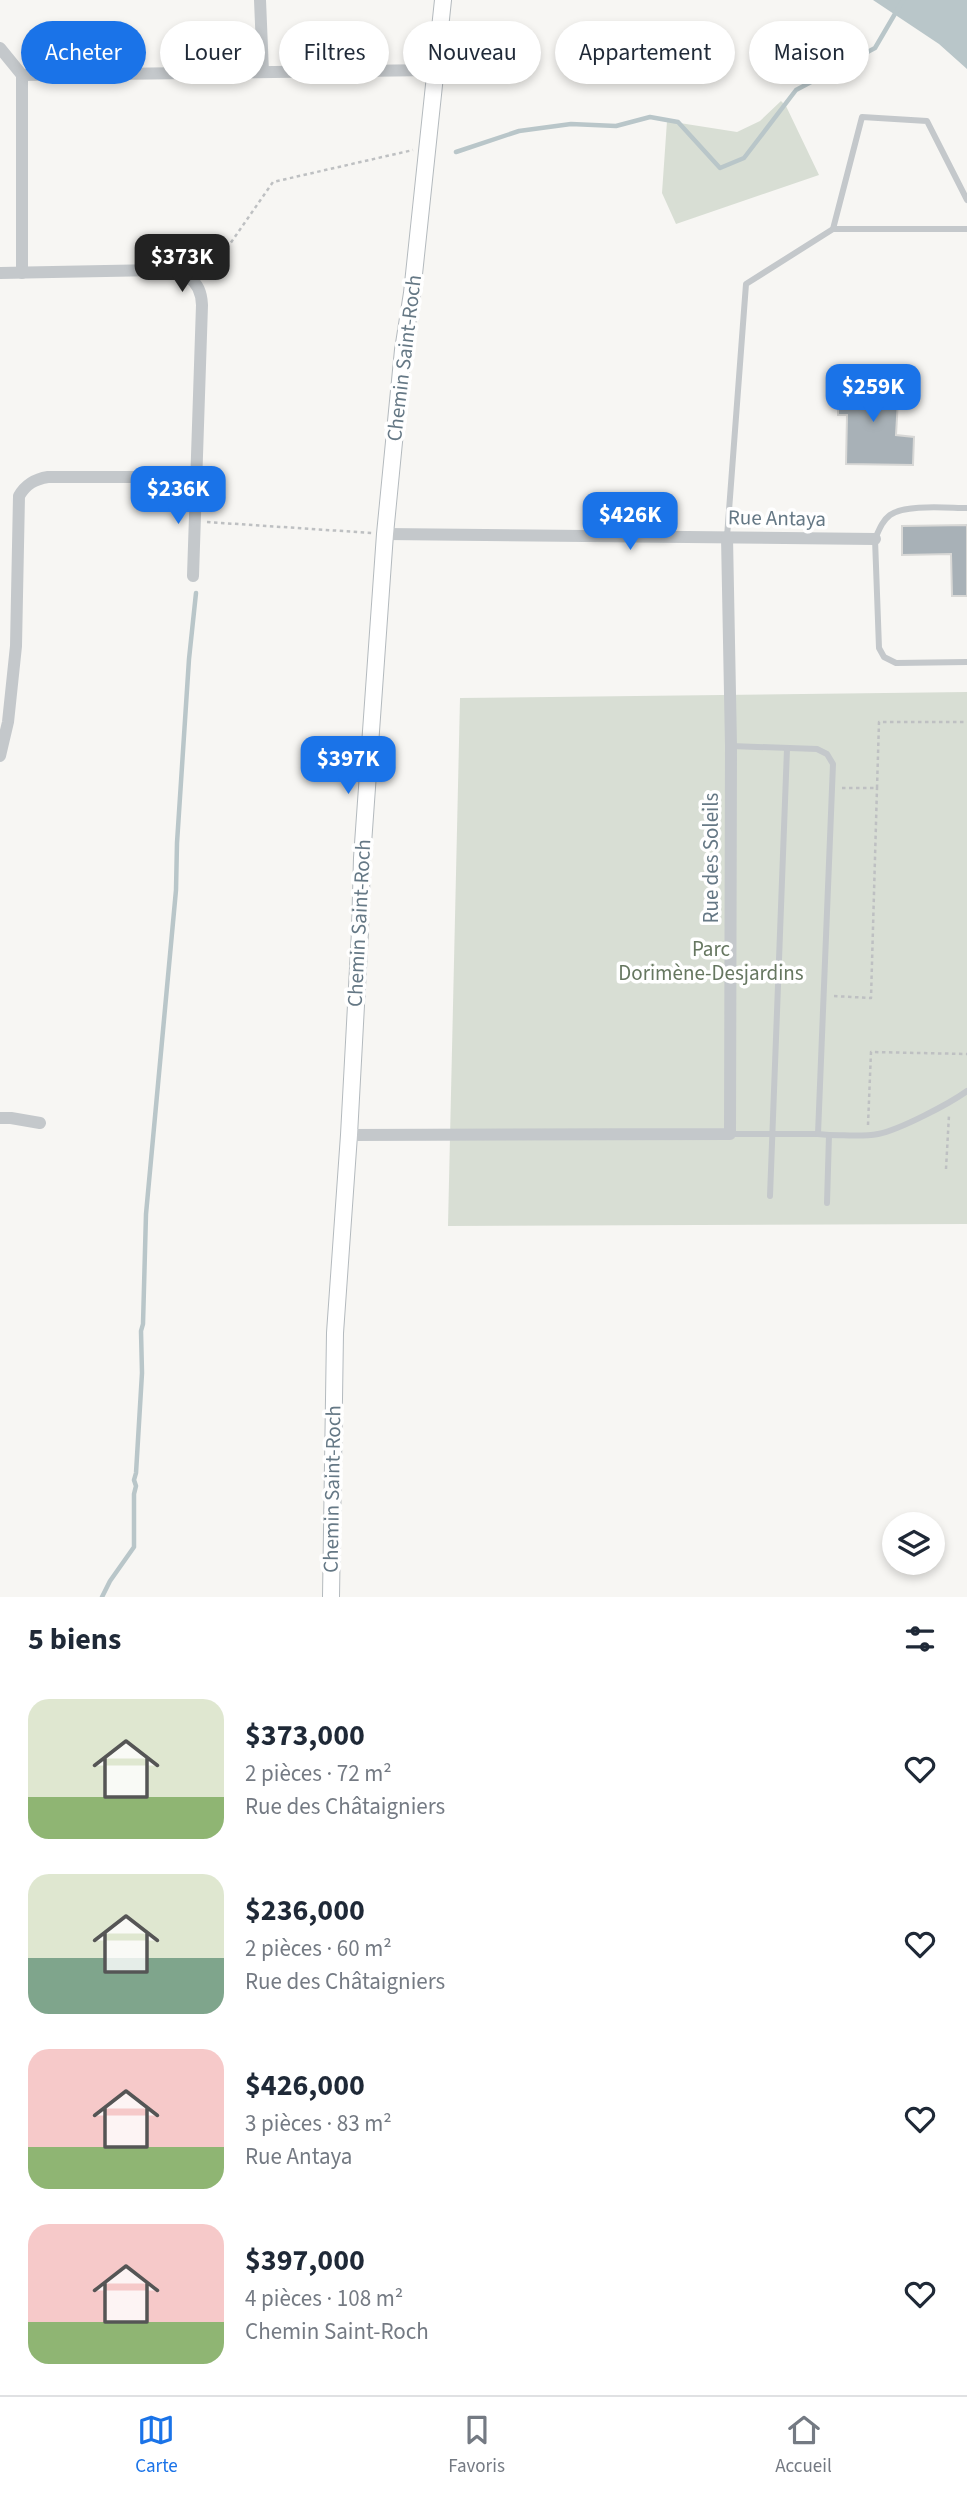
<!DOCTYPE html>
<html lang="fr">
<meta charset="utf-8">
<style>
:root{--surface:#fff;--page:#f6f6f7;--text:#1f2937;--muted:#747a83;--line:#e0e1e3;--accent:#1a73e8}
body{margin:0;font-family:"Source Sans 3",sans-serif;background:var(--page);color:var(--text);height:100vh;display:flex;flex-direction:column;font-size:26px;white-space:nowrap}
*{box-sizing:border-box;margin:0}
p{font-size:23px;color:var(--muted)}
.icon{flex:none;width:38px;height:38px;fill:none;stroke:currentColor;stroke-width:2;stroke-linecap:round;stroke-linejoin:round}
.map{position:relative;height:1597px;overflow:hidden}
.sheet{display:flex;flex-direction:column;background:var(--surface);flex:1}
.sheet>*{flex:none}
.top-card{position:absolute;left:21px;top:21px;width:926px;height:63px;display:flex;gap:14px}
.controls{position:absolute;left:882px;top:1512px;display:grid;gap:14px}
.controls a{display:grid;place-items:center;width:63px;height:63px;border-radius:50%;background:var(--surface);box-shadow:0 4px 10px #0003;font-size:35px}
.price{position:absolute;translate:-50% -60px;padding:0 16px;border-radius:14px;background:var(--accent);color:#fff;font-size:23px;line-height:46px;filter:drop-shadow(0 2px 4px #0008)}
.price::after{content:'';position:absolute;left:50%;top:42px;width:21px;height:16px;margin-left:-10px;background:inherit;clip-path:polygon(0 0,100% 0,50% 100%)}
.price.selected{background:#222;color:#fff}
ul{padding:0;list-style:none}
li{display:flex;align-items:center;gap:21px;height:175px;padding:0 28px}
li span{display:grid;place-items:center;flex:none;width:196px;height:140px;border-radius:21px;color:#555}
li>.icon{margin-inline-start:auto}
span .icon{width:84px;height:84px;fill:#fffc;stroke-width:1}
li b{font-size:30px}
h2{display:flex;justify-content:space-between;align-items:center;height:84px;padding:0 28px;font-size:30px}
.chip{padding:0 24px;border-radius:32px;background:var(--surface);box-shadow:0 4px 10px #0003;font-size:24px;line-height:63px}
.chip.selected{background:var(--accent);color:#fff}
.tab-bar{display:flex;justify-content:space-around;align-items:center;height:98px;border-top:2px solid var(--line);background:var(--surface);font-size:19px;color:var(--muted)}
.tab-bar a{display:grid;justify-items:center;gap:4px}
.tab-bar .selected{color:var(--accent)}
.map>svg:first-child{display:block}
.green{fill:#d8ded4}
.water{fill:#b9c6c9}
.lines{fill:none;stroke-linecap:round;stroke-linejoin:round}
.stream{stroke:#b9c6c9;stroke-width:4.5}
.building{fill:#a8b1b7;stroke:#d8d8d6;stroke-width:2}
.secondary-casing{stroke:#b4babe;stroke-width:18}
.path{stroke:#bec0c2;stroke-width:2.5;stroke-dasharray:3.5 3.5;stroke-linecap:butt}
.lane{stroke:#c4c8cb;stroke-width:6}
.street{stroke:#c4c8cb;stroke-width:12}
.secondary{stroke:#fff;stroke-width:16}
.labels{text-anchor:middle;stroke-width:7;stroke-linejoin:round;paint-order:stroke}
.street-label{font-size:21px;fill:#657885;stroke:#fff}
.park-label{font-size:21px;fill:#667760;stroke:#fff}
</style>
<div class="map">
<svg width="967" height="1597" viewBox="0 0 967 1597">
<rect width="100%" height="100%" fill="#f7f6f3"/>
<!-- green -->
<g class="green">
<polygon points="781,101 786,106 819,175 676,224 662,193 667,121 737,132 760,121"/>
<polygon points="967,692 967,1224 448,1226 460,698"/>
</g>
<!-- water -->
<polygon class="water" points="873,0 967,0 967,69 939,44"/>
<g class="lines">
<!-- stream -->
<g class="stream">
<polyline points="456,152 519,131 571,124 616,126 650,117 678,122 720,168 744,158 796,90 875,48 903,0"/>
<polyline points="102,1597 110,1581 134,1547 134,1494 136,1486 134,1480 136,1473 142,1373 141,1331 143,1324 146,1214 176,890 177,843 189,659 196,593"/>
</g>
</g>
<!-- building -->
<g class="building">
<polygon points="838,382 899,383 896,435 914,437 913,465 846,464 847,415 838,415"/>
<polygon points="967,525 967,596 952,596 951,554 902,555 902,526"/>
</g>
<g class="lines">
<defs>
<polyline id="secondary" points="331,1597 335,1333 349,1135 360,931 362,858 385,534 403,350 412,293 443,0"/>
</defs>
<!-- secondary casing -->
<use href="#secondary" class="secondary-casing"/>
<!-- path -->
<g class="path">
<polyline points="207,277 273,182 413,150"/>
<polyline points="207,522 372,533"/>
<polyline points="842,788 877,788 879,722 967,722"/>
<polyline points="834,996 871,998 877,788"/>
<polyline points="868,1125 871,1052 967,1054"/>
<polyline points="946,1169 949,1115"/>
</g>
<!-- lane -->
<g class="lane">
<polyline points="833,229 862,117 927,121 967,200"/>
<path d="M967 508C947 508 906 504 890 515 882 521 879 530 875 539L879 648 884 657 896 663 967 662"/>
<polyline points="727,537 746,284 833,229 967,229"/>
<polyline points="730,1134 818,1134 833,764 827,754 817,749 731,746"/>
<polyline points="818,1134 829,1135 827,1203"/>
<path d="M829 1135C846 1135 862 1137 878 1134 899 1130 949 1104 967 1091"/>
<polyline points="770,1196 787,749"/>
</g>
<!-- street -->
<g class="street">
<polyline points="260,0 263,72"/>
<polyline points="0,48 22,75 22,273"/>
<polyline points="22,75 435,70"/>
<path d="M0 273 158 270C183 272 201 277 202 305L193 576"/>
<polyline points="385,534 875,539"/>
<path d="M0 756 8 722 16 646 19 496C26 484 35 479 48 477H196"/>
<polyline points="0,1118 11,1118 40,1123"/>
<polyline points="349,1135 730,1134 731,746 727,537"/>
</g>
<!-- secondary -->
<use href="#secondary" class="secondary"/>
</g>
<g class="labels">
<!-- street labels -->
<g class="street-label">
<text transform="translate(404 358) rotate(-83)" y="7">Chemin Saint-Roch</text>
<text transform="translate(777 518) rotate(1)" y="7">Rue Antaya</text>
<text transform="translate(711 858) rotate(-90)" y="7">Rue des Soleils</text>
<text transform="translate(359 923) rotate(-87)" y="7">Chemin Saint-Roch</text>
<text transform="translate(332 1489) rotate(-89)" y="7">Chemin Saint-Roch</text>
</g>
<!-- park labels -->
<g class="park-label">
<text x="711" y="956">Parc<tspan x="711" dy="24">Dorimène-Desjardins</tspan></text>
</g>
</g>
</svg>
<div class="controls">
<a><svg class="icon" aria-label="layers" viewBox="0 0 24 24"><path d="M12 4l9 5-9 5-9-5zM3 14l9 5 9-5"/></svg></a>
</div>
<b class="price selected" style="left:182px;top:294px">$373K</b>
<b class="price" style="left:873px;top:424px">$259K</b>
<b class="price" style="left:178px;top:526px">$236K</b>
<b class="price" style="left:630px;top:552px">$426K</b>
<b class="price" style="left:348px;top:796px">$397K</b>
<div class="top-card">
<a class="chip selected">Acheter</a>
<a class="chip">Louer</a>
<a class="chip">Filtres</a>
<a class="chip">Nouveau</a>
<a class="chip">Appartement</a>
<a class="chip">Maison</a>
</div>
</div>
<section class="sheet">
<h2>5 biens<svg class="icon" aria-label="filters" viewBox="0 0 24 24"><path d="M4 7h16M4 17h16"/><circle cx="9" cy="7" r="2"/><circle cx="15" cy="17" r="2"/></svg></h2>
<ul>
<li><span style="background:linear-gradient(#dfe7d0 70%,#8fb573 0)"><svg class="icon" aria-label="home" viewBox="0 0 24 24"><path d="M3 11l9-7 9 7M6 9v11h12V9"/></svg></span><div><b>$373,000</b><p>2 pièces · 72 m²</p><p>Rue des Châtaigniers</p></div><svg class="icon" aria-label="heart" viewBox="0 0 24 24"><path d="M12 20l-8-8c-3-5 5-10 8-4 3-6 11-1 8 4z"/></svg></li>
<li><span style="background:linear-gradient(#dfe7d0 60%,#7fa58c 0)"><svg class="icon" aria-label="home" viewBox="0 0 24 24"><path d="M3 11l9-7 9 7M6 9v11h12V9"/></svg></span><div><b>$236,000</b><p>2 pièces · 60 m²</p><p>Rue des Châtaigniers</p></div><svg class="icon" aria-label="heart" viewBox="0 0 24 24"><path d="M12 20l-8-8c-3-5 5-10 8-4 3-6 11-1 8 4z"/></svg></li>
<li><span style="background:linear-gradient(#f6c9c9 70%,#8fb573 0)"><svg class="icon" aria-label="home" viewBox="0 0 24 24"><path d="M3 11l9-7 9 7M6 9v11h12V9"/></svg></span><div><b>$426,000</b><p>3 pièces · 83 m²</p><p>Rue Antaya</p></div><svg class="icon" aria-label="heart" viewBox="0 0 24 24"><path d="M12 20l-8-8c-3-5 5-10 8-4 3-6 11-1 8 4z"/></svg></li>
<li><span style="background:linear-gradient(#f6c9c9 70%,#8fb573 0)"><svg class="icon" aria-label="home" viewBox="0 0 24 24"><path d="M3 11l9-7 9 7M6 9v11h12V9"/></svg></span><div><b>$397,000</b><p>4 pièces · 108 m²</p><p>Chemin Saint-Roch</p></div><svg class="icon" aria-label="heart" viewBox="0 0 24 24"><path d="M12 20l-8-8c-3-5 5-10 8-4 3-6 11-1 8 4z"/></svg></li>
</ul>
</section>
<nav class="tab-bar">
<a class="selected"><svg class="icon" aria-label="map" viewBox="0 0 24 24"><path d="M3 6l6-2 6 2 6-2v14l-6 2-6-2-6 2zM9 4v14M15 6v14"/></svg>Carte</a>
<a><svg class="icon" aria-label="saved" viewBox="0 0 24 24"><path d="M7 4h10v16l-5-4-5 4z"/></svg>Favoris</a>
<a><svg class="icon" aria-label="home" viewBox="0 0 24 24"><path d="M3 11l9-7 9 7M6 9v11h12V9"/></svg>Accueil</a>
</nav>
